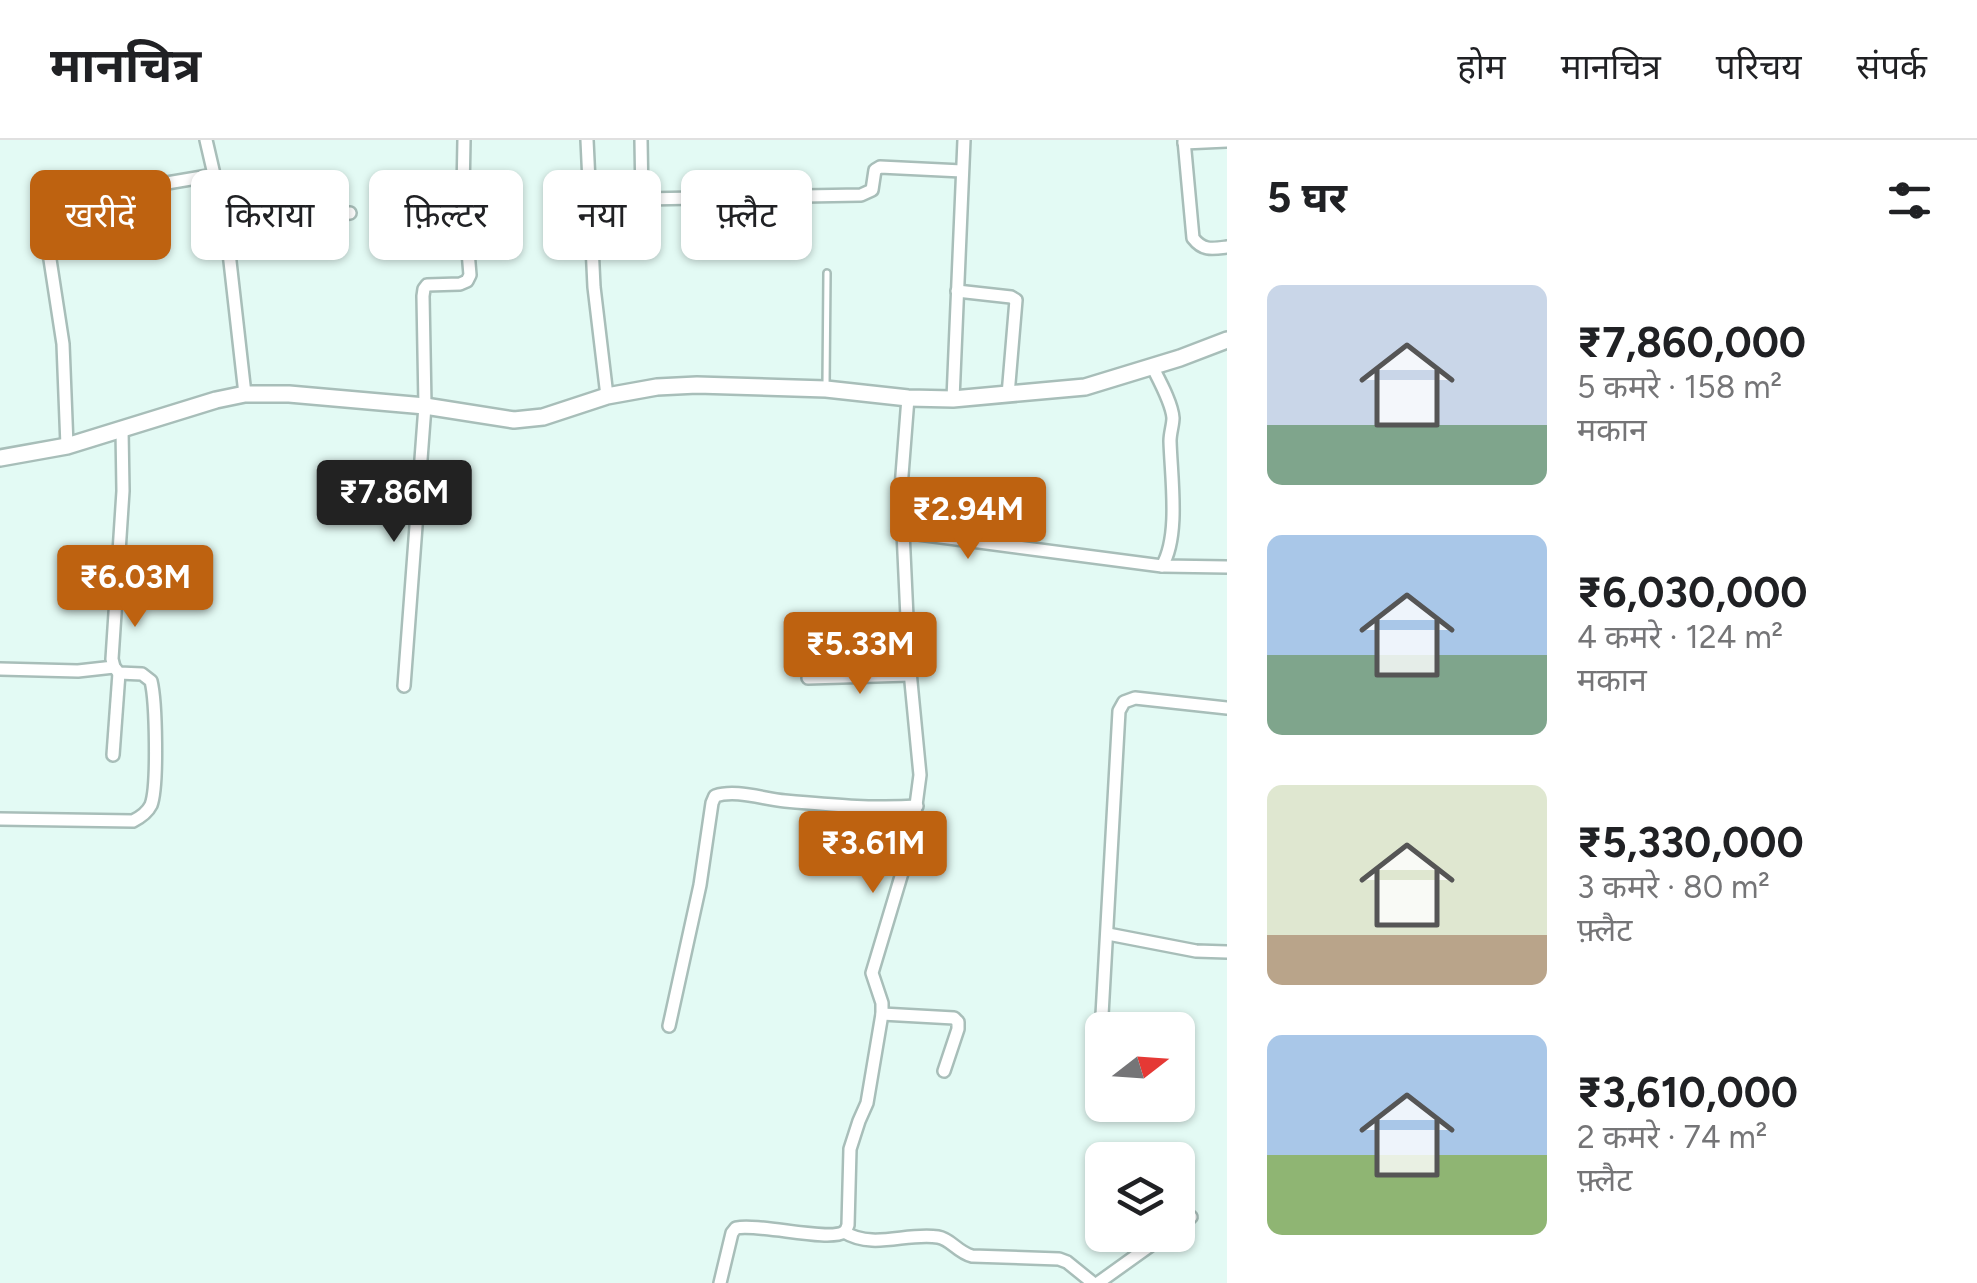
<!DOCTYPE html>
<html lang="hi">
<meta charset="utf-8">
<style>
:root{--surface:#fff;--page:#f2f2f2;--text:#202124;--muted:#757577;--line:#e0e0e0;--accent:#be6210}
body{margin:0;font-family:Figtree,"Noto Sans Devanagari",sans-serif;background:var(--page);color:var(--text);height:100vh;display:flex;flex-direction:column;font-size:38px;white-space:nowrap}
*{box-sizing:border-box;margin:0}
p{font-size:32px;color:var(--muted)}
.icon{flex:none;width:55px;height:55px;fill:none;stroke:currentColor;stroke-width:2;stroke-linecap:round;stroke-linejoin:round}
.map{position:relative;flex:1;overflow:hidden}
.details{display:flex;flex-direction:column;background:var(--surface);width:750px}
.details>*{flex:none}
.hud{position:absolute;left:30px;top:30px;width:950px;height:90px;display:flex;gap:20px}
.needle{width:65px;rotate:73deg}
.tools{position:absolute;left:1085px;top:872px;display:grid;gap:20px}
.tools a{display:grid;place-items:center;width:110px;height:110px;border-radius:15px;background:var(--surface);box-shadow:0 2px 8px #0004;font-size:50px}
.price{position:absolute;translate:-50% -85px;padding:0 22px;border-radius:10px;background:var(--accent);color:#fff;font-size:32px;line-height:65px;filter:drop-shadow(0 2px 5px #0008)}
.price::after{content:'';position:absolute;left:50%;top:60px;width:30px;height:22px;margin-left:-15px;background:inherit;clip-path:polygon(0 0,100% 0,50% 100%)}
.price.selected{background:#222;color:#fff}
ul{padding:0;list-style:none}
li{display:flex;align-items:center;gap:30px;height:250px;padding:0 40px}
li span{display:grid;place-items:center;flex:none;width:280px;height:200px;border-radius:15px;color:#555}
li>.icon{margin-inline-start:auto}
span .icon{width:120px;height:120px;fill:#fffc;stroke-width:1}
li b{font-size:42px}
h2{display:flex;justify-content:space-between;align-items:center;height:120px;padding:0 40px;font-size:42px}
.pill{padding:0 35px;border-radius:15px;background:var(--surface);box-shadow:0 2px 8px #0004;font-size:35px;line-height:90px}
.pill.selected{background:var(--accent);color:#fff}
header{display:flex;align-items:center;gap:60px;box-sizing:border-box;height:140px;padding:0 50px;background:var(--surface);border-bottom:2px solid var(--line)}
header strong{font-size:48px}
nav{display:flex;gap:55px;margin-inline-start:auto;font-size:35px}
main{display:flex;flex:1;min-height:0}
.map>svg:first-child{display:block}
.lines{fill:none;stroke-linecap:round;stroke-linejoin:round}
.lane-casing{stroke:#a8beb9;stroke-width:10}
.street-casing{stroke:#a8beb9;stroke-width:16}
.secondary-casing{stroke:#a8beb9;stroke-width:20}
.lane{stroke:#fff;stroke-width:5}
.street{stroke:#fff;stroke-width:11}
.secondary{stroke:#fff;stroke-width:15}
</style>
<header>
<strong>मानचित्र</strong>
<nav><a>होम</a><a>मानचित्र</a><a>परिचय</a><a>संपर्क</a></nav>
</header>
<main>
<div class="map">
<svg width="1227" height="1143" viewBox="0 0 1227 1143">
<rect width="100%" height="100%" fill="#e3faf4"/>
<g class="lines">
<defs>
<polyline id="lane" points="826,245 827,133"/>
<g id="street">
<polyline points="206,0 226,86 245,254"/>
<polyline points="587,0 594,147 607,256"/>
<polyline points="641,0 642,59"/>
<path d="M1184 0 1193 98C1203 111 1212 109 1227 107"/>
<polyline points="1184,3 1227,1"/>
<polyline points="126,50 214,35"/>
<polyline points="590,60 861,55 872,50 875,30 880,27 962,31"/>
<polyline points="226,86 350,73"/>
<polyline points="47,100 63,204 67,306"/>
<polyline points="957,151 1011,157 1016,160 1008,255"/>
<path d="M1152 226C1159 240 1172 263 1173 278 1173 285 1170 293 1170 301 1171 337 1180 396 1162 426"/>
<polyline points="953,259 964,0"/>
<polyline points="903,392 1162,426 1227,427"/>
<polyline points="0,529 78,531 114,527"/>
<polyline points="808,538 910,535"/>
<polyline points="404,546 425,266 423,156 424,149 427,145 460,144 467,141 470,135 463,52 464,0"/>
<polyline points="113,615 119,533"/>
<path d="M0 679 133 681C141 677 147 673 151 665 158 647 156 561 151 541L142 534 119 533 114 527 112 519 123 351 122 289"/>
<polyline points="1108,794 1196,811 1227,812"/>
<polyline points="882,874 954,878 958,882 958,889 944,931"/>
<path d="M669 886 700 745 712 663 715 656C736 649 763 659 785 661 829 665 873 669 917 666"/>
<polyline points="1140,890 1109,886 1102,875 1119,571 1124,562 1135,558 1227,568"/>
<polyline points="1178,1086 1191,1077"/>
<path d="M844 1092C874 1110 906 1092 938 1097 951 1099 957 1112 972 1116L1059 1119 1067 1122 1093 1143"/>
<path d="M720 1143 732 1093 736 1088C759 1083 829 1102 844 1092 846 1091 847 1088 848 1085L850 1009 859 981 867 963 882 874V863L872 833 911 703 920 635 909 521 901 348 908 258"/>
<polyline points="1098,1143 1165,1095"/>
</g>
<polyline id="secondary" points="0,318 67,306 216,260 245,254 289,254 425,266 514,280 543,277 607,256 657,247 697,245 826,249 908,258 953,259 1085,247 1180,218 1227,200"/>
</defs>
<!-- lane casing -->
<use href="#lane" class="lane-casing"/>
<!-- street casing -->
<use href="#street" class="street-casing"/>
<!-- secondary casing -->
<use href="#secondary" class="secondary-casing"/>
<!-- lane -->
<use href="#lane" class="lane"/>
<!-- street -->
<use href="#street" class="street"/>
<!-- secondary -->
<use href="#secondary" class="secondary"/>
</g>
</svg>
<div class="tools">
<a><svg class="needle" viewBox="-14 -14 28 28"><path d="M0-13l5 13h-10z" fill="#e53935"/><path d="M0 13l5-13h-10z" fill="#757577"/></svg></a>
<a><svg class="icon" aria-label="layers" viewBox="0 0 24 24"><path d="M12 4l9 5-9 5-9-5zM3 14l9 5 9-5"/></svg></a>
</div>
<b class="price selected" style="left:394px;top:405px">₹7.86M</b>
<b class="price" style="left:968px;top:422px">₹2.94M</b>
<b class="price" style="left:135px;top:490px">₹6.03M</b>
<b class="price" style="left:860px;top:557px">₹5.33M</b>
<b class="price" style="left:873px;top:756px">₹3.61M</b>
<div class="hud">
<a class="pill selected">खरीदें</a>
<a class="pill">किराया</a>
<a class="pill">फ़िल्टर</a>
<a class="pill">नया</a>
<a class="pill">फ़्लैट</a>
</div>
</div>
<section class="details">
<h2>5 घर<svg class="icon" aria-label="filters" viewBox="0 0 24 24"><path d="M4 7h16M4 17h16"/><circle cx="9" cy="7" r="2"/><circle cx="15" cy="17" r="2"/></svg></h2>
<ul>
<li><span style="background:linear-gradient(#c9d6e8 70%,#7fa58c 0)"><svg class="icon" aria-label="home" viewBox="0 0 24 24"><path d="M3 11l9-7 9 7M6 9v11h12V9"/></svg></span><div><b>₹7,860,000</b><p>5 कमरे · 158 m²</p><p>मकान</p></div></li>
<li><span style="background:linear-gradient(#a9c7e8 60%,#7fa58c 0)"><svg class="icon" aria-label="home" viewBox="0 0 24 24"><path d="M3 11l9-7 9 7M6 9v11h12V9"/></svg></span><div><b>₹6,030,000</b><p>4 कमरे · 124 m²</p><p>मकान</p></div></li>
<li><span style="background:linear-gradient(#dfe7d0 75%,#b9a48a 0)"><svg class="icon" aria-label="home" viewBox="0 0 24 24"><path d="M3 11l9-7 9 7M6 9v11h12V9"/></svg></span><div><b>₹5,330,000</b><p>3 कमरे · 80 m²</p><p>फ़्लैट</p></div></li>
<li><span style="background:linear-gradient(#a9c7e8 60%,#8fb573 0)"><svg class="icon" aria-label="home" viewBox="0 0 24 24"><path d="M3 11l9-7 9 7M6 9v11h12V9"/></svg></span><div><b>₹3,610,000</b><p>2 कमरे · 74 m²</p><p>फ़्लैट</p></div></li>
</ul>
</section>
</main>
